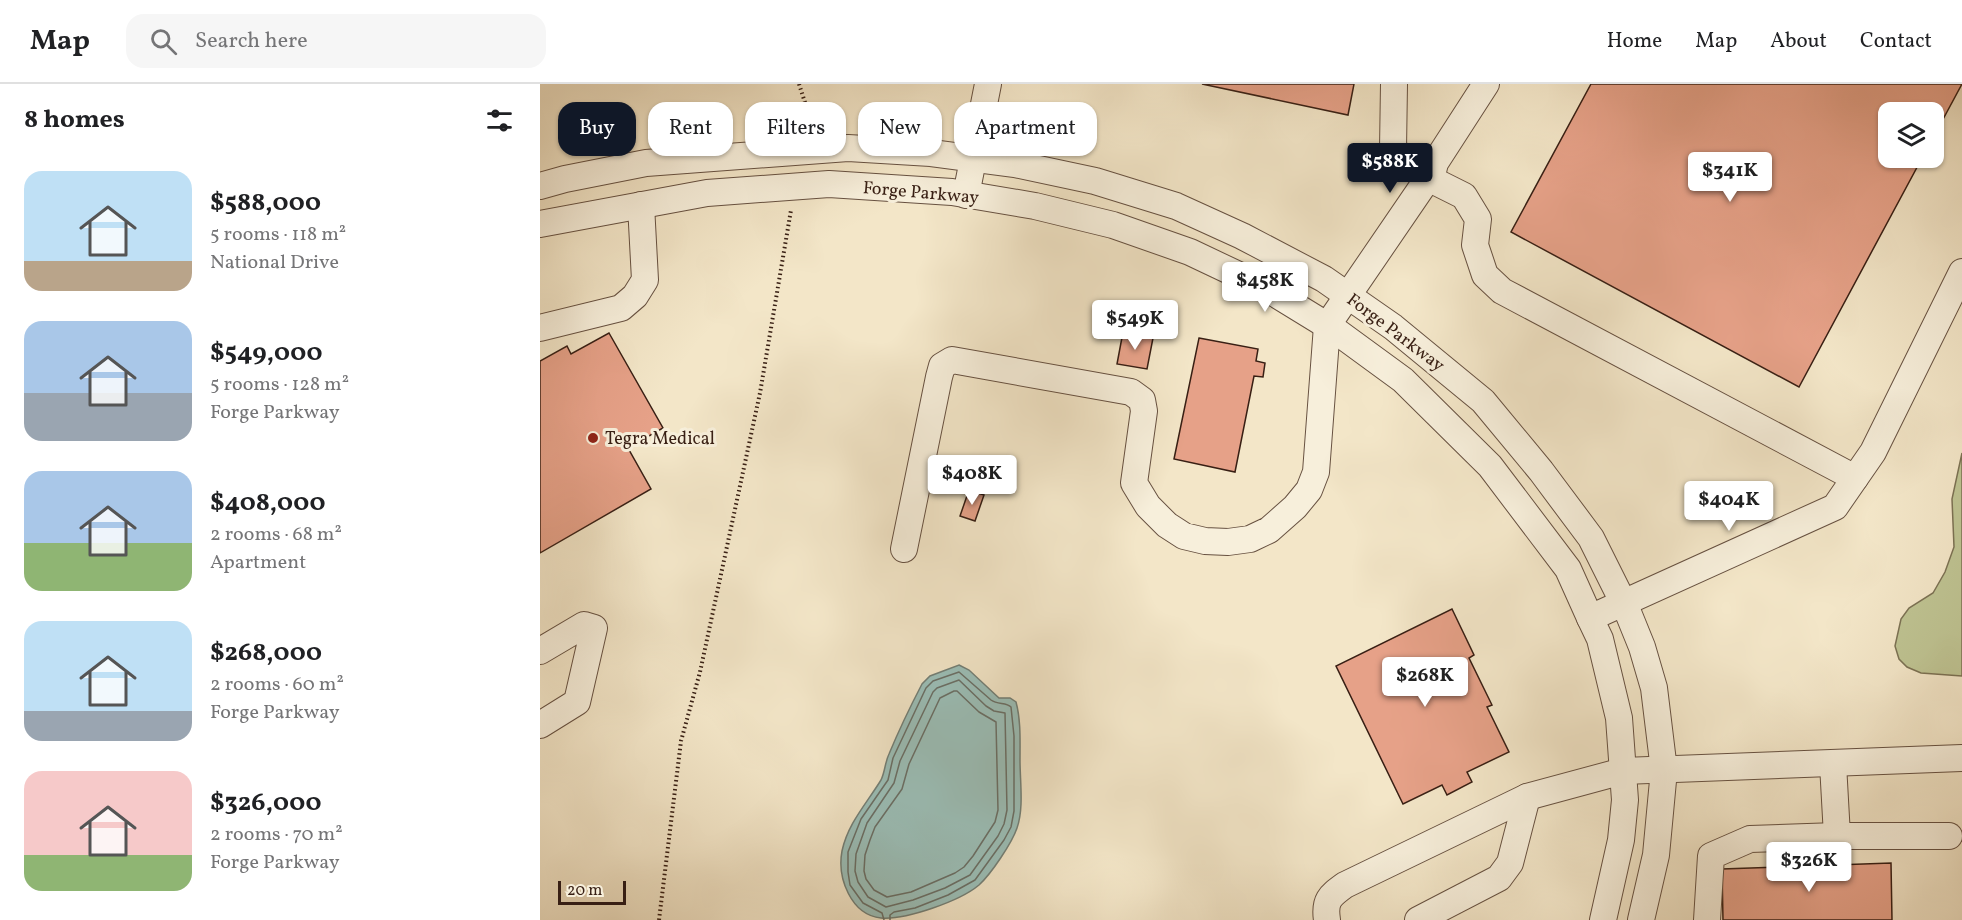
<!DOCTYPE html>
<meta charset="utf-8">
<style>
:root{--surface:#fff;--page:#f6f6f6;--text:#202124;--muted:#757577;--line:#e0e0e0;--accent:#111827}
body{margin:0;font-family:Vollkorn,serif;background:var(--page);color:var(--text);height:100vh;display:flex;flex-direction:column;font-size:22px;white-space:nowrap}
*{box-sizing:border-box;margin:0}
p{font-size:20px;color:var(--muted)}
.icon{flex:none;width:33px;height:33px;fill:none;stroke:currentColor;stroke-width:2;stroke-linecap:round;stroke-linejoin:round}
.map{position:relative;flex:1;overflow:hidden}
.sheet{display:flex;flex-direction:column;background:var(--surface);width:540px}
.sheet>*{flex:none}
.guide{position:absolute;left:18px;top:18px;width:570px;height:54px;display:flex;gap:12px}
.buttons{position:absolute;left:1338px;top:18px;display:grid;gap:12px}
.buttons a{display:grid;place-items:center;width:66px;height:66px;border-radius:12px;background:var(--surface);box-shadow:0 2px 4px #0004;font-size:30px}
.scale{position:absolute;left:18px;bottom:15px;width:68px;box-sizing:border-box;padding-left:6px;border:3px solid #381f14;border-top:0;font-size:16px;line-height:21px;white-space:nowrap;color:#381f14;-webkit-text-stroke:4px #f7efdb;paint-order:stroke}
.price{position:absolute;translate:-50% -51px;padding:0 14px;border-radius:6px;background:#fff;color:#222;font-size:20px;line-height:39px;filter:drop-shadow(0 2px 3px #0008)}
.price::after{content:'';position:absolute;left:50%;top:36px;width:18px;height:14px;margin-left:-9px;background:inherit;clip-path:polygon(0 0,100% 0,50% 100%)}
.price.active{background:var(--accent);color:#fff}
ul{padding:0;list-style:none}
li{display:flex;align-items:center;gap:18px;height:150px;padding:0 24px}
li span{display:grid;place-items:center;flex:none;width:168px;height:120px;border-radius:18px;color:#555}
li>.icon{margin-inline-start:auto}
span .icon{width:72px;height:72px;fill:#fffc;stroke-width:1}
li b{font-size:26px}
h2{display:flex;justify-content:space-between;align-items:center;height:72px;padding:0 24px;font-size:26px}
.pill{padding:0 21px;border-radius:18px;background:var(--surface);box-shadow:0 2px 4px #0004;font-size:21px;line-height:54px}
.pill.active{background:var(--accent);color:#fff}
header{display:flex;align-items:center;gap:36px;box-sizing:border-box;height:84px;padding:0 30px;background:var(--surface);border-bottom:2px solid var(--line)}
header strong{font-size:28px}
nav{display:flex;gap:33px;margin-inline-start:auto;font-size:21px}
.search{width:420px;height:54px;background:var(--page);display:flex;align-items:center;gap:15px;box-sizing:border-box;padding:0 21px;border-radius:18px;color:var(--muted);font-size:22px}
main{display:flex;flex:1;min-height:0}
.map>svg:first-child{display:block}
.green{fill:#bfc493;stroke:#7c7254;stroke-width:1.5}
.water{fill:#9bbfb8;stroke:#737f76;stroke-width:1.5}
.lines{fill:none;stroke-linecap:round;stroke-linejoin:round}
.shore{stroke:#6a6f66;stroke-width:1.5}
.building{fill:#e6a188;stroke:#381f14;stroke-width:1.5}
.minor-casing{stroke:#675141;stroke-width:28}
.path{stroke:#381f14;stroke-width:4;stroke-dasharray:1.5 3;stroke-linecap:butt}
.minor{stroke:#f7efdb;stroke-width:26}
.poi-dot{fill:#8f2418;stroke:#f7efdb;stroke-width:2}
.labels{text-anchor:middle;stroke-width:6;stroke-linejoin:round;paint-order:stroke}
.street-label{font-size:18px;fill:#381f14;stroke:#f7efdb}
.poi-label{font-size:18px;fill:#381f14;stroke:#f7efdb;text-anchor:start}
</style>
<header>
<strong>Map</strong>
<div class="search"><svg class="icon" aria-label="search" viewBox="0 0 24 24"><circle cx="10" cy="10" r="6"/><path d="M15 15l6 6"/></svg>Search here</div>
<nav><a>Home</a><a>Map</a><a>About</a><a>Contact</a></nav>
</header>
<main>
<section class="sheet">
<h2>8 homes<svg class="icon" aria-label="filters" viewBox="0 0 24 24"><path d="M4 7h16M4 17h16"/><circle cx="9" cy="7" r="2"/><circle cx="15" cy="17" r="2"/></svg></h2>
<ul>
<li><span style="background:linear-gradient(#bfe0f5 75%,#b9a48a 0)"><svg class="icon" aria-label="home" viewBox="0 0 24 24"><path d="M3 11l9-7 9 7M6 9v11h12V9"/></svg></span><div><b>$588,000</b><p>5 rooms · 118 m²</p><p>National Drive</p></div></li>
<li><span style="background:linear-gradient(#a9c7e8 60%,#9aa5b1 0)"><svg class="icon" aria-label="home" viewBox="0 0 24 24"><path d="M3 11l9-7 9 7M6 9v11h12V9"/></svg></span><div><b>$549,000</b><p>5 rooms · 128 m²</p><p>Forge Parkway</p></div></li>
<li><span style="background:linear-gradient(#a9c7e8 60%,#8fb573 0)"><svg class="icon" aria-label="home" viewBox="0 0 24 24"><path d="M3 11l9-7 9 7M6 9v11h12V9"/></svg></span><div><b>$408,000</b><p>2 rooms · 68 m²</p><p>Apartment</p></div></li>
<li><span style="background:linear-gradient(#bfe0f5 75%,#9aa5b1 0)"><svg class="icon" aria-label="home" viewBox="0 0 24 24"><path d="M3 11l9-7 9 7M6 9v11h12V9"/></svg></span><div><b>$268,000</b><p>2 rooms · 60 m²</p><p>Forge Parkway</p></div></li>
<li><span style="background:linear-gradient(#f6c9c9 70%,#8fb573 0)"><svg class="icon" aria-label="home" viewBox="0 0 24 24"><path d="M3 11l9-7 9 7M6 9v11h12V9"/></svg></span><div><b>$326,000</b><p>2 rooms · 70 m²</p><p>Forge Parkway</p></div></li>
</ul>
</section>
<div class="map">
<svg width="1422" height="836" viewBox="0 0 1422 836">
<rect width="100%" height="100%" fill="#f3e6c8"/>
<filter id="stains"><feTurbulence type="fractalNoise" baseFrequency=".00333" numOctaves="4"/><feColorMatrix values="0 0 0 0 .2 0 0 0 0 .09 0 0 0 0 .02 0 0 0 .5 -.17"/></filter>
<radialGradient id="worn" r=".72"><stop offset=".6" stop-color="#630" stop-opacity="0"/><stop offset="1" stop-color="#630" stop-opacity=".3"/></radialGradient>
<!-- green -->
<polygon class="green" points="1422,369 1422,592 1381,589 1367,583 1359,575 1355,562 1361,535 1369,524 1393,509 1405,488 1414,463 1412,415"/>
<!-- water -->
<path class="water" d="M419 581 429 586 459 614H470L476 618C481 636 480 657 480 676 480 698 484 724 477 744 472 759 451 790 439 801 420 817 366 836 341 834 311 831 297 794 302 767 308 739 327 719 341 696 345 688 345 678 349 670 359 646 370 623 382 600L390 592Z"/>
<g class="lines">
<!-- shore -->
<g class="shore">
<polygon points="419,596 446,622 454,627 465,629 467,726 464,740 458,752 430,791 405,804 373,816 346,823 328,813 318,798 315,787 316,770 327,739 354,699 360,677 393,608 397,604"/>
<polygon points="414,607 417,607 439,628 456,638 458,726 455,738 433,772 424,783 415,789 371,808 347,813 334,806 326,795 324,787 325,771 330,756 335,743 362,705 369,680 400,614"/>
<path d="M344 836 342 829 323 819 310 801 308 788V768L321 735 348 696 353 674 386 604 393 597 419 588 451 616C458 621 466 618 471 623L474 652V727L471 743 464 756 435 796 408 811 375 824 354 828 350 831V836"/>
</g>
</g>
<!-- building -->
<g class="building">
<polygon points="662,0 814,0 808,31"/>
<polygon points="1051,0 1422,0 1394,52 1394,28 1348,28 1348,74 1382,74 1259,303 971,148"/>
<polygon points="583,248 613,254 607,285 577,280"/>
<polygon points="69,249 123,344 88,364 111,405 0,469 0,277 27,262 31,270"/>
<polygon points="659,254 718,265 716,277 725,279 723,293 714,292 695,388 634,375"/>
<polygon points="429,406 444,411 435,437 420,432"/>
<polygon points="912,525 934,571 929,574 952,621 947,623 969,668 927,688 932,698 907,711 902,701 863,720 796,582"/>
<polygon points="1351,779 1352,836 1183,836 1182,785"/>
</g>
<g class="lines">
<defs>
<g id="minor">
<polyline points="854,0 853,65 888,94 924,112 938,135 935,161 945,191 962,207 1315,394"/>
<polyline points="0,102 25,95 106,79 308,64 391,69 475,80 555,97 636,122 702,152 784,195 853,243 943,317 1001,387 1051,454 1087,526 1102,563 1114,604 1124,686 1116,771 1101,836"/>
<polyline points="426,111 448,0"/>
<polyline points="0,140 167,109 289,100 412,108 495,122 573,141 650,168 726,204 796,247 863,296 950,382 1028,485 1050,534 1060,555 1079,634 1085,716 1081,756 1063,836"/>
<polyline points="0,244 81,224 95,212 105,196 101,121"/>
<polyline points="364,465 399,293 402,282 412,276 591,308 602,316 604,327 594,399 608,422 627,441 644,452 665,457 688,458 710,455 729,446 755,423 769,406 776,388 787,242 893,87 895,79 946,0"/>
<polyline points="1050,534 1295,423 1333,368 1422,188"/>
<polyline points="0,567 44,541 54,544 37,618 0,641"/>
<polyline points="1297,752 1409,752"/>
<path d="M787 836C784 816 790 812 805 801L987 713 1083 687 1422 674"/>
<polyline points="878,836 959,794 970,779 987,713"/>
<polyline points="1167,836 1171,772 1210,755 1297,752 1293,680"/>
</g>
</defs>
<!-- minor casing -->
<use href="#minor" class="minor-casing"/>
<!-- path -->
<g class="path">
<polyline points="259,0 273,43"/>
<polyline points="119,836 141,657 160,588 220,309 251,126"/>
</g>
<!-- minor -->
<use href="#minor" class="minor"/>
</g>
<!-- markers -->
<circle class="poi-dot" cx="53" cy="354" r="6"/>
<g class="labels">
<!-- street labels -->
<g class="street-label">
<text transform="translate(381 108) rotate(5)" y="6">Forge Parkway</text>
<text transform="translate(856 248) rotate(37)" y="6">Forge Parkway</text>
</g>
<!-- poi labels -->
<g class="poi-label">
<text x="65" y="360">Tegra Medical</text>
</g>
</g>
<rect width="100%" height="100%" filter="url(#stains)"/>
<rect width="100%" height="100%" fill="url(#worn)"/>
</svg>
<div class="buttons">
<a><svg class="icon" aria-label="layers" viewBox="0 0 24 24"><path d="M12 4l9 5-9 5-9-5zM3 14l9 5 9-5"/></svg></a>
</div>
<div class="scale">20 m</div>
<b class="price active" style="left:850px;top:110px">$588K</b>
<b class="price" style="left:1190px;top:119px">$341K</b>
<b class="price" style="left:725px;top:229px">$458K</b>
<b class="price" style="left:595px;top:267px">$549K</b>
<b class="price" style="left:432px;top:422px">$408K</b>
<b class="price" style="left:1189px;top:448px">$404K</b>
<b class="price" style="left:885px;top:624px">$268K</b>
<b class="price" style="left:1269px;top:809px">$326K</b>
<div class="guide">
<a class="pill active">Buy</a>
<a class="pill">Rent</a>
<a class="pill">Filters</a>
<a class="pill">New</a>
<a class="pill">Apartment</a>
</div>
</div>
</main>
